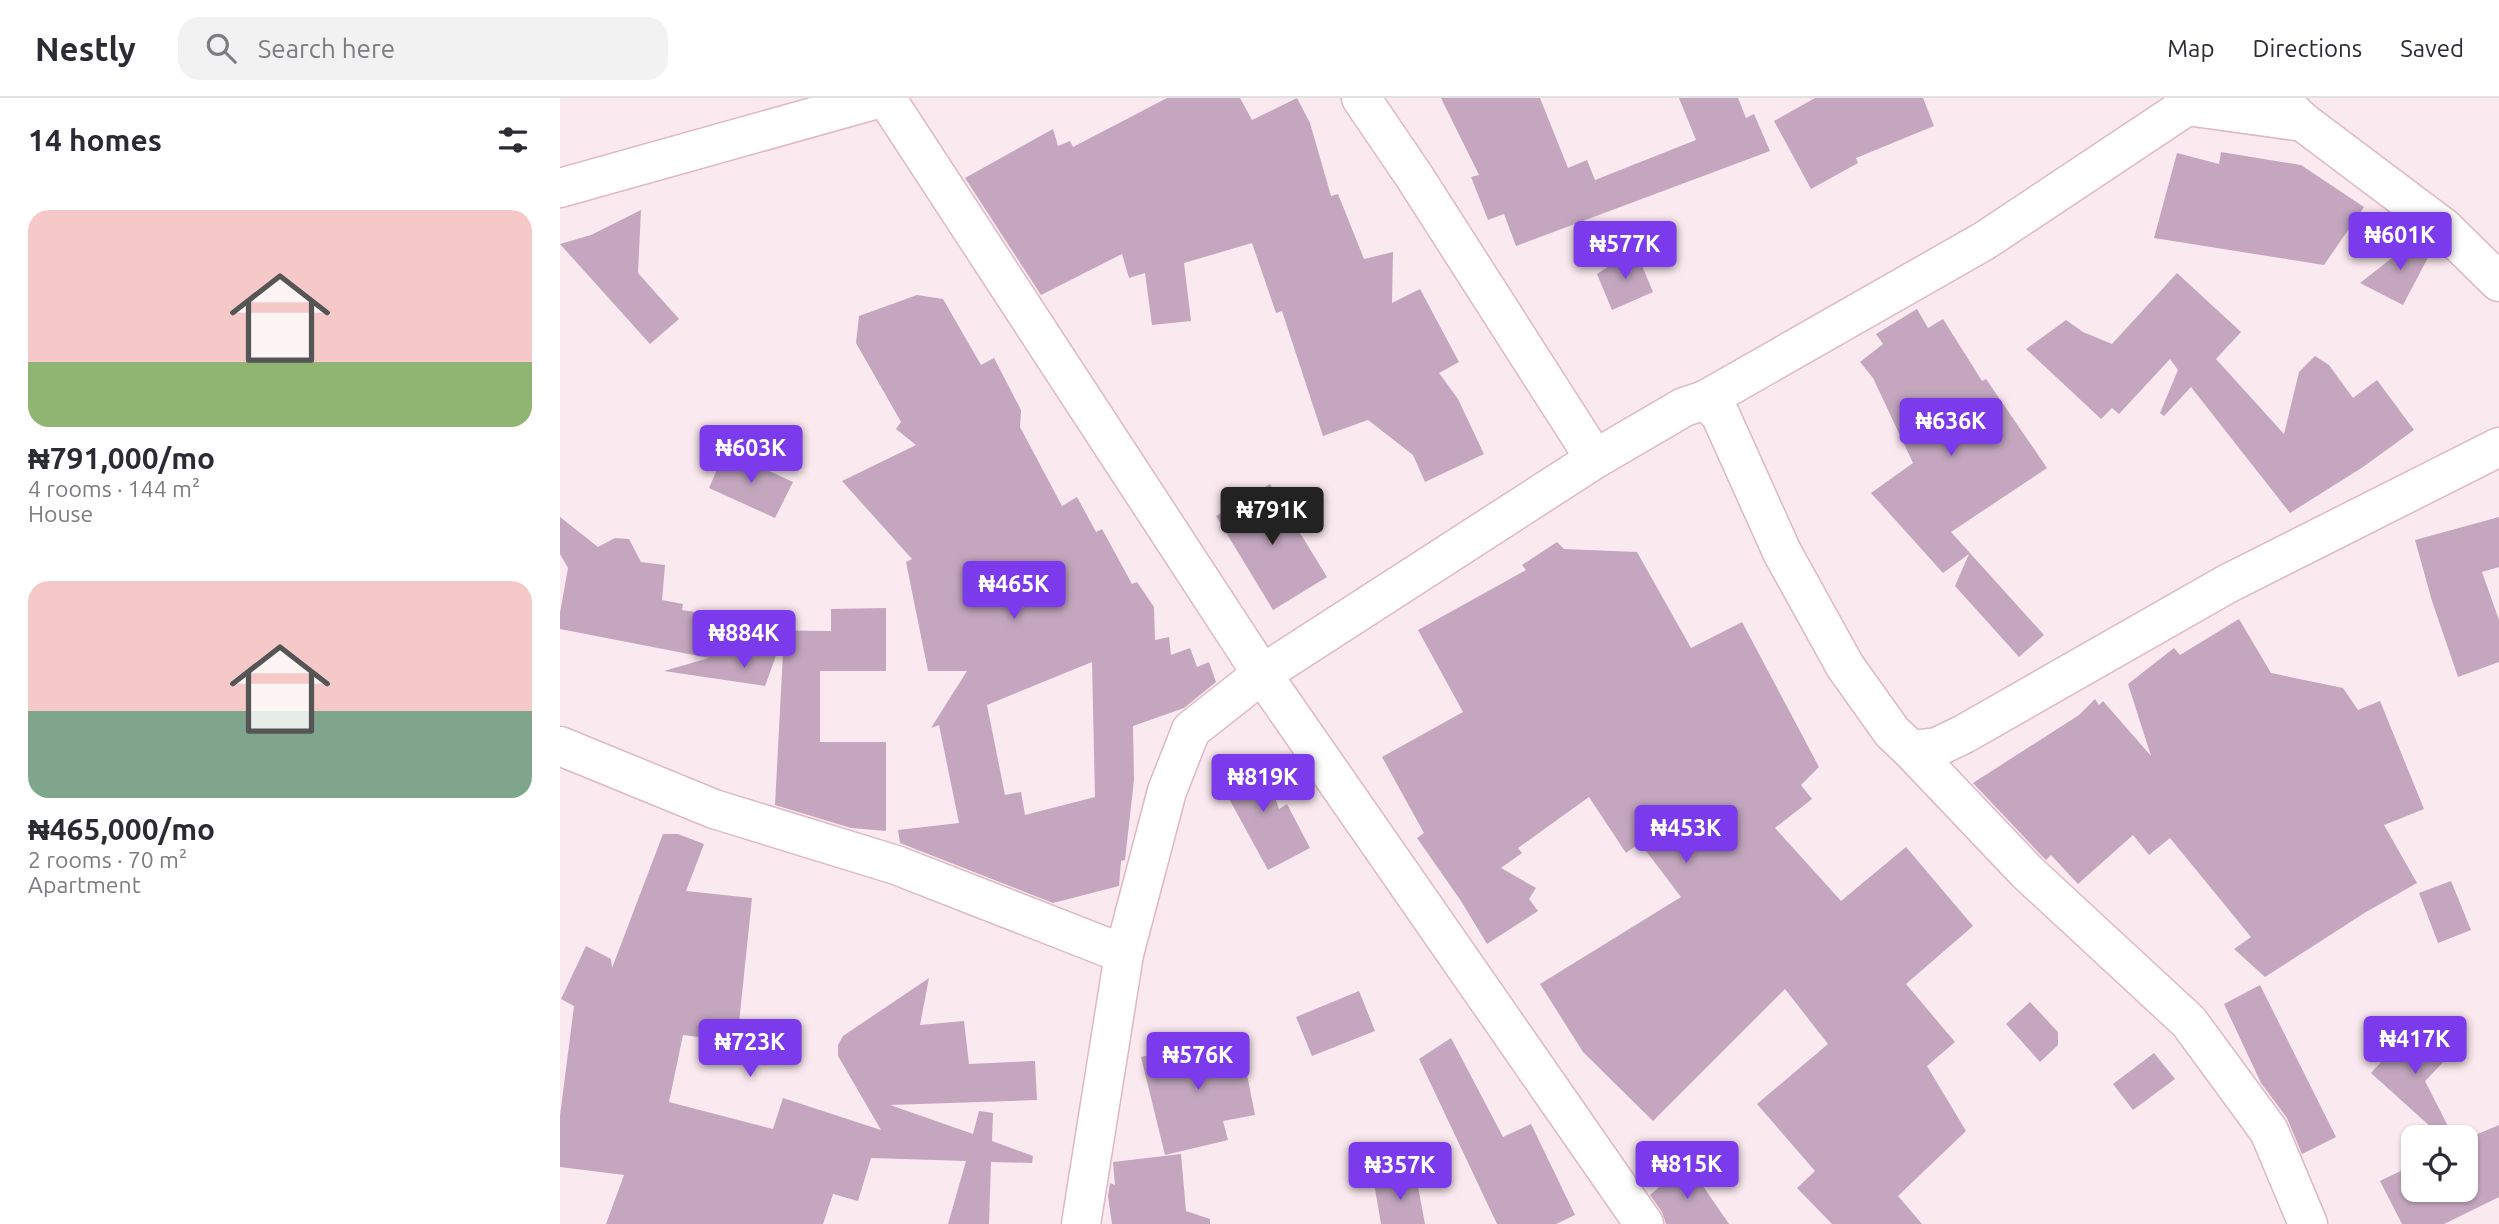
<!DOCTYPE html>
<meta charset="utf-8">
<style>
:root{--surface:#fff;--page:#f2f2f3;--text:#2b2b33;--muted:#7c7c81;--line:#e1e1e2;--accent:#7c3aed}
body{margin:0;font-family:Ubuntu,sans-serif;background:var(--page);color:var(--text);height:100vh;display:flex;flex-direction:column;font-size:26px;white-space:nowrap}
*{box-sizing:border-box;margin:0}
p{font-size:23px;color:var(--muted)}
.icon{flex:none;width:38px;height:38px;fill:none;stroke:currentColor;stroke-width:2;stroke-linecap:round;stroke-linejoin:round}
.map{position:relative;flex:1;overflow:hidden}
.sheet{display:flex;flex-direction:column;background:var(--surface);width:560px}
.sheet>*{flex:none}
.controls{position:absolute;left:1841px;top:1027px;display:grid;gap:14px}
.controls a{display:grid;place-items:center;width:77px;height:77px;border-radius:14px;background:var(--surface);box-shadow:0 2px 5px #0004;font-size:35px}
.price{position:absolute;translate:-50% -60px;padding:0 16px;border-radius:7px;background:var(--accent);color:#fff;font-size:23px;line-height:46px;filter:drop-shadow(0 2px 4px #0008)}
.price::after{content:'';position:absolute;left:50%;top:42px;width:21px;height:16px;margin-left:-10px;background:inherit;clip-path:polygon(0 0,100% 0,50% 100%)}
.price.current{background:#222;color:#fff}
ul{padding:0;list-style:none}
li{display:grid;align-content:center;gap:14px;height:371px;padding:0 28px}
li span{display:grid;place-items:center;height:217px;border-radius:21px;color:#555}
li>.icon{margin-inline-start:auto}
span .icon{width:126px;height:126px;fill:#fffc;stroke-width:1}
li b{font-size:30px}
h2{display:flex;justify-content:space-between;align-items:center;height:84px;padding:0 28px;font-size:30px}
header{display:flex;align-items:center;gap:42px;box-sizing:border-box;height:98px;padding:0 35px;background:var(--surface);border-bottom:2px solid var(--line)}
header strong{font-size:33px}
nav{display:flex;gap:38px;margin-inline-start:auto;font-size:24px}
.search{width:490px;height:63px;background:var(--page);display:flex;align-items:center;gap:18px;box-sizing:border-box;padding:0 24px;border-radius:21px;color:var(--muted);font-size:26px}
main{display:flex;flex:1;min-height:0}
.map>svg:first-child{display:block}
.building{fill:#c4a7bf;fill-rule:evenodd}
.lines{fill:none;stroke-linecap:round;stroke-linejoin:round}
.minor-casing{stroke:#dfb8c4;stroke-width:41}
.minor{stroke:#fff;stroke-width:38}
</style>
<header>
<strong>Nestly</strong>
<div class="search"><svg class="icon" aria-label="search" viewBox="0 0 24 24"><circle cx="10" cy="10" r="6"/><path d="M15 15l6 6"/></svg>Search here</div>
<nav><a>Map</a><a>Directions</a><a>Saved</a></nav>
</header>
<main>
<section class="sheet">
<h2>14 homes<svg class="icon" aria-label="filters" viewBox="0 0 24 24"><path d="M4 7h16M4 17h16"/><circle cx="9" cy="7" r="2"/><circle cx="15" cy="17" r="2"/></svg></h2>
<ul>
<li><span style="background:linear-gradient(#f6c9c9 70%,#8fb573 0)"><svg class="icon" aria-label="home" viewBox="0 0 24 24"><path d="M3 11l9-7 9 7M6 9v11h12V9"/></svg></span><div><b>₦791,000/mo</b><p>4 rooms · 144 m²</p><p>House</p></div></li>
<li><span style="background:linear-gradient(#f6c9c9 60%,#7fa58c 0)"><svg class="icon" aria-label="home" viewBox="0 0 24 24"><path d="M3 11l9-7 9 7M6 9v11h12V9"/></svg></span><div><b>₦465,000/mo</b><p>2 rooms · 70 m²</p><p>Apartment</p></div></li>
</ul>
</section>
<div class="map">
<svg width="1939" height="1126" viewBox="0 0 1939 1126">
<rect width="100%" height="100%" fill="#fae9ee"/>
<!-- building -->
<g class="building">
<polygon points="607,0 680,0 692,22 737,0 750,25 771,98 778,96 804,161 833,154 832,205 860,191 899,264 879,275 898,301 924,356 865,384 853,357 808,322 763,338 722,213 716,215 692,145 624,165 631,223 592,227 585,175 569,180 562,156 481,197 405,80 493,31 498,48 510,43 513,49"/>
<polygon points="881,0 980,0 1008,70 1027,62 1035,82 1136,42 1119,0 1178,0 1186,20 1194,16 1210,53 956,148 944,116 928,122 911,79 919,77"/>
<polygon points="1255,0 1363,0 1374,28 1296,60 1298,65 1251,91 1214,23"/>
<polygon points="1661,54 1741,67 1804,109 1764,167 1594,140 1617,55 1659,66"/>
<polygon points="81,112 78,175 119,221 90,246 0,146 31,137"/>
<polygon points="1859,139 1873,150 1843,207 1800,185"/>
<polygon points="1075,151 1093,194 1052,212 1037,176"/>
<polygon points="1617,175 1681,234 1656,261 1724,336 1739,274 1755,258 1769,267 1793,300 1817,282 1854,332 1803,369 1730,415 1631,289 1604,318 1600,315 1618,272 1610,261 1559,316 1552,310 1541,321 1466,251 1506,222 1523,234 1552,246"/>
<path d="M357 197 383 201 421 267 434 260 461 312 460 329 502 408 517 399 536 434 542 431 572 486 577 484 594 509 595 542 609 539 611 557 630 550 637 569 649 564 656 584 624 610 573 628 574 682 565 762 561 763 559 788 493 805 340 745 338 732 399 725 379 627 371 630 407 573H368L346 464 352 461 282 383 356 347 336 331 341 324 296 245 299 218ZM532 564 535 699 465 717 461 694 445 697 427 607Z"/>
<polygon points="1357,211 1368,230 1383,221 1422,283 1426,281 1487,370 1391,434 1484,537 1459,559 1395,488 1409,456 1383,475 1311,395 1353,365 1313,280 1300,264 1323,246 1316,236"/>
<polygon points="165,353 233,384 215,420 149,390"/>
<polygon points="710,386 767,479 713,512 656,418"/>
<polygon points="0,419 38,449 55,440 69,441 81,464 105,467 102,502 123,506 122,512 174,520 172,532 271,533 271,511 326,510 326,573 260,573 260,644 326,644 326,733 291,730 215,707 224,536 205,588 104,573 149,560 0,531 0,515 8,470 0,456"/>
<polygon points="1939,419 1939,469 1922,474 1939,522 1939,564 1898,579 1872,503 1855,442"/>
<polygon points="997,444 1004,451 1077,454 1131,550 1182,524 1259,669 1241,687 1252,701 1215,730 1281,803 1346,749 1413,828 1346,886 1395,944 1367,968 1406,1033 1338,1098 1362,1126 1272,1126 1237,1090 1255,1073 1197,1006 1268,946 1225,891 1093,1023 1023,954 980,886 1121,799 1080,745 1066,755 1029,699 958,750 962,755 941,770 976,790 969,801 978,813 927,846 901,803 857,740 864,735 822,659 903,614 858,532 966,472 962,467"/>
<polygon points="1679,521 1711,575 1783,590 1798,612 1820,603 1864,711 1824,727 1857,785 1806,814 1705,879 1674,851 1691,839 1610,740 1589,757 1573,737 1518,786 1491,757 1486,762 1482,758 1413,685 1519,617 1535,601 1539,607 1543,603 1591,658 1568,586 1614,550 1620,557"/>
<polygon points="701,661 719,711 727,706 750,750 708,772 656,677"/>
<polygon points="103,736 118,736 144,746 126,793 192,800 177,944 123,937 109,1004 213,1031 223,1000 321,1032 278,958 278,947 283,938 369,880 360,927 404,923 409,966 475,963 477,1002 330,1007 413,1036 419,1013 433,1015 432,1043 473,1058 472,1065 431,1064 429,1126 388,1126 406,1063 311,1060 298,1103 273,1096 263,1126 46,1126 64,1077 0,1069 0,1018 14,908 1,901 26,848 51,861 52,870"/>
<polygon points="1891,783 1911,832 1878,845 1859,795"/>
<polygon points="1700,887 1776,1039 1742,1056 1727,1020 1701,985 1664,906"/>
<polygon points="799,893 815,933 752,958 736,919"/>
<polygon points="1470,904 1498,934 1498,947 1480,964 1446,926"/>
<polygon points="1856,926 1890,957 1865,983 1894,1040 1883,1040 1811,975"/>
<polygon points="679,936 695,1017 663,1023 668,1042 605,1057 581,959"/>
<polygon points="891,940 943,1039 971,1026 1015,1117 996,1126 937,1126 859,961"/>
<polygon points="1594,955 1615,981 1573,1012 1553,986"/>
<polygon points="1939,1027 1939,1099 1884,1126 1842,1126 1820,1083 1853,1067 1853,1092 1906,1092 1906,1041"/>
<polygon points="621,1056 626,1113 650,1121 650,1126 552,1126 548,1098 550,1085 555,1087 553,1064"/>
<polygon points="1127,1065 1169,1126 1106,1126 1102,1114 1090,1097"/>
<polygon points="856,1078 865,1126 821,1126 814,1085"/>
</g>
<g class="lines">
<defs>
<g id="minor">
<polyline points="326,0 702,576 1084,1126"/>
<polyline points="801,0 854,78 1035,361"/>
<polyline points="1718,0 1743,24 1884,130 1939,184"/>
<polyline points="1627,8 1743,24"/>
<polyline points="0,90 321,0"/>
<polyline points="1145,302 1160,316 1222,454 1285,568 1332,634 1351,652 1377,649 1404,636 1667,486 1939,349"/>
<polyline points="0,648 154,711 336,767 564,856"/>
<polyline points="1351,652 1467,774 1629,924 1709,1033 1748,1126"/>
<polyline points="521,1126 564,856 607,693 631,632 702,576 1035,361 1124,309 1145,302 1424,143 1627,8 1631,0"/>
</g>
</defs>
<!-- minor casing -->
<use href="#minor" class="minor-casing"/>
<!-- minor -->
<use href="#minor" class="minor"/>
</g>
</svg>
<div class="controls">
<a><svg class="icon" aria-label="locate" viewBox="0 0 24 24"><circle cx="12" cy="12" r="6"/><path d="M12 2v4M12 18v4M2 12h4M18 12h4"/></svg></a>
</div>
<b class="price" style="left:1840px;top:174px">₦601K</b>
<b class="price" style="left:1065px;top:183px">₦577K</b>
<b class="price" style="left:1391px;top:360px">₦636K</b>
<b class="price" style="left:191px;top:387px">₦603K</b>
<b class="price current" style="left:712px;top:449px">₦791K</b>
<b class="price" style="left:454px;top:523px">₦465K</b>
<b class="price" style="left:184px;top:572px">₦884K</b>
<b class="price" style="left:703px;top:716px">₦819K</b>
<b class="price" style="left:1126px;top:767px">₦453K</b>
<b class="price" style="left:1855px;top:978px">₦417K</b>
<b class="price" style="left:190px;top:981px">₦723K</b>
<b class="price" style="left:638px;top:994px">₦576K</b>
<b class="price" style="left:1127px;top:1103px">₦815K</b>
<b class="price" style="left:840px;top:1104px">₦357K</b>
</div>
</main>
